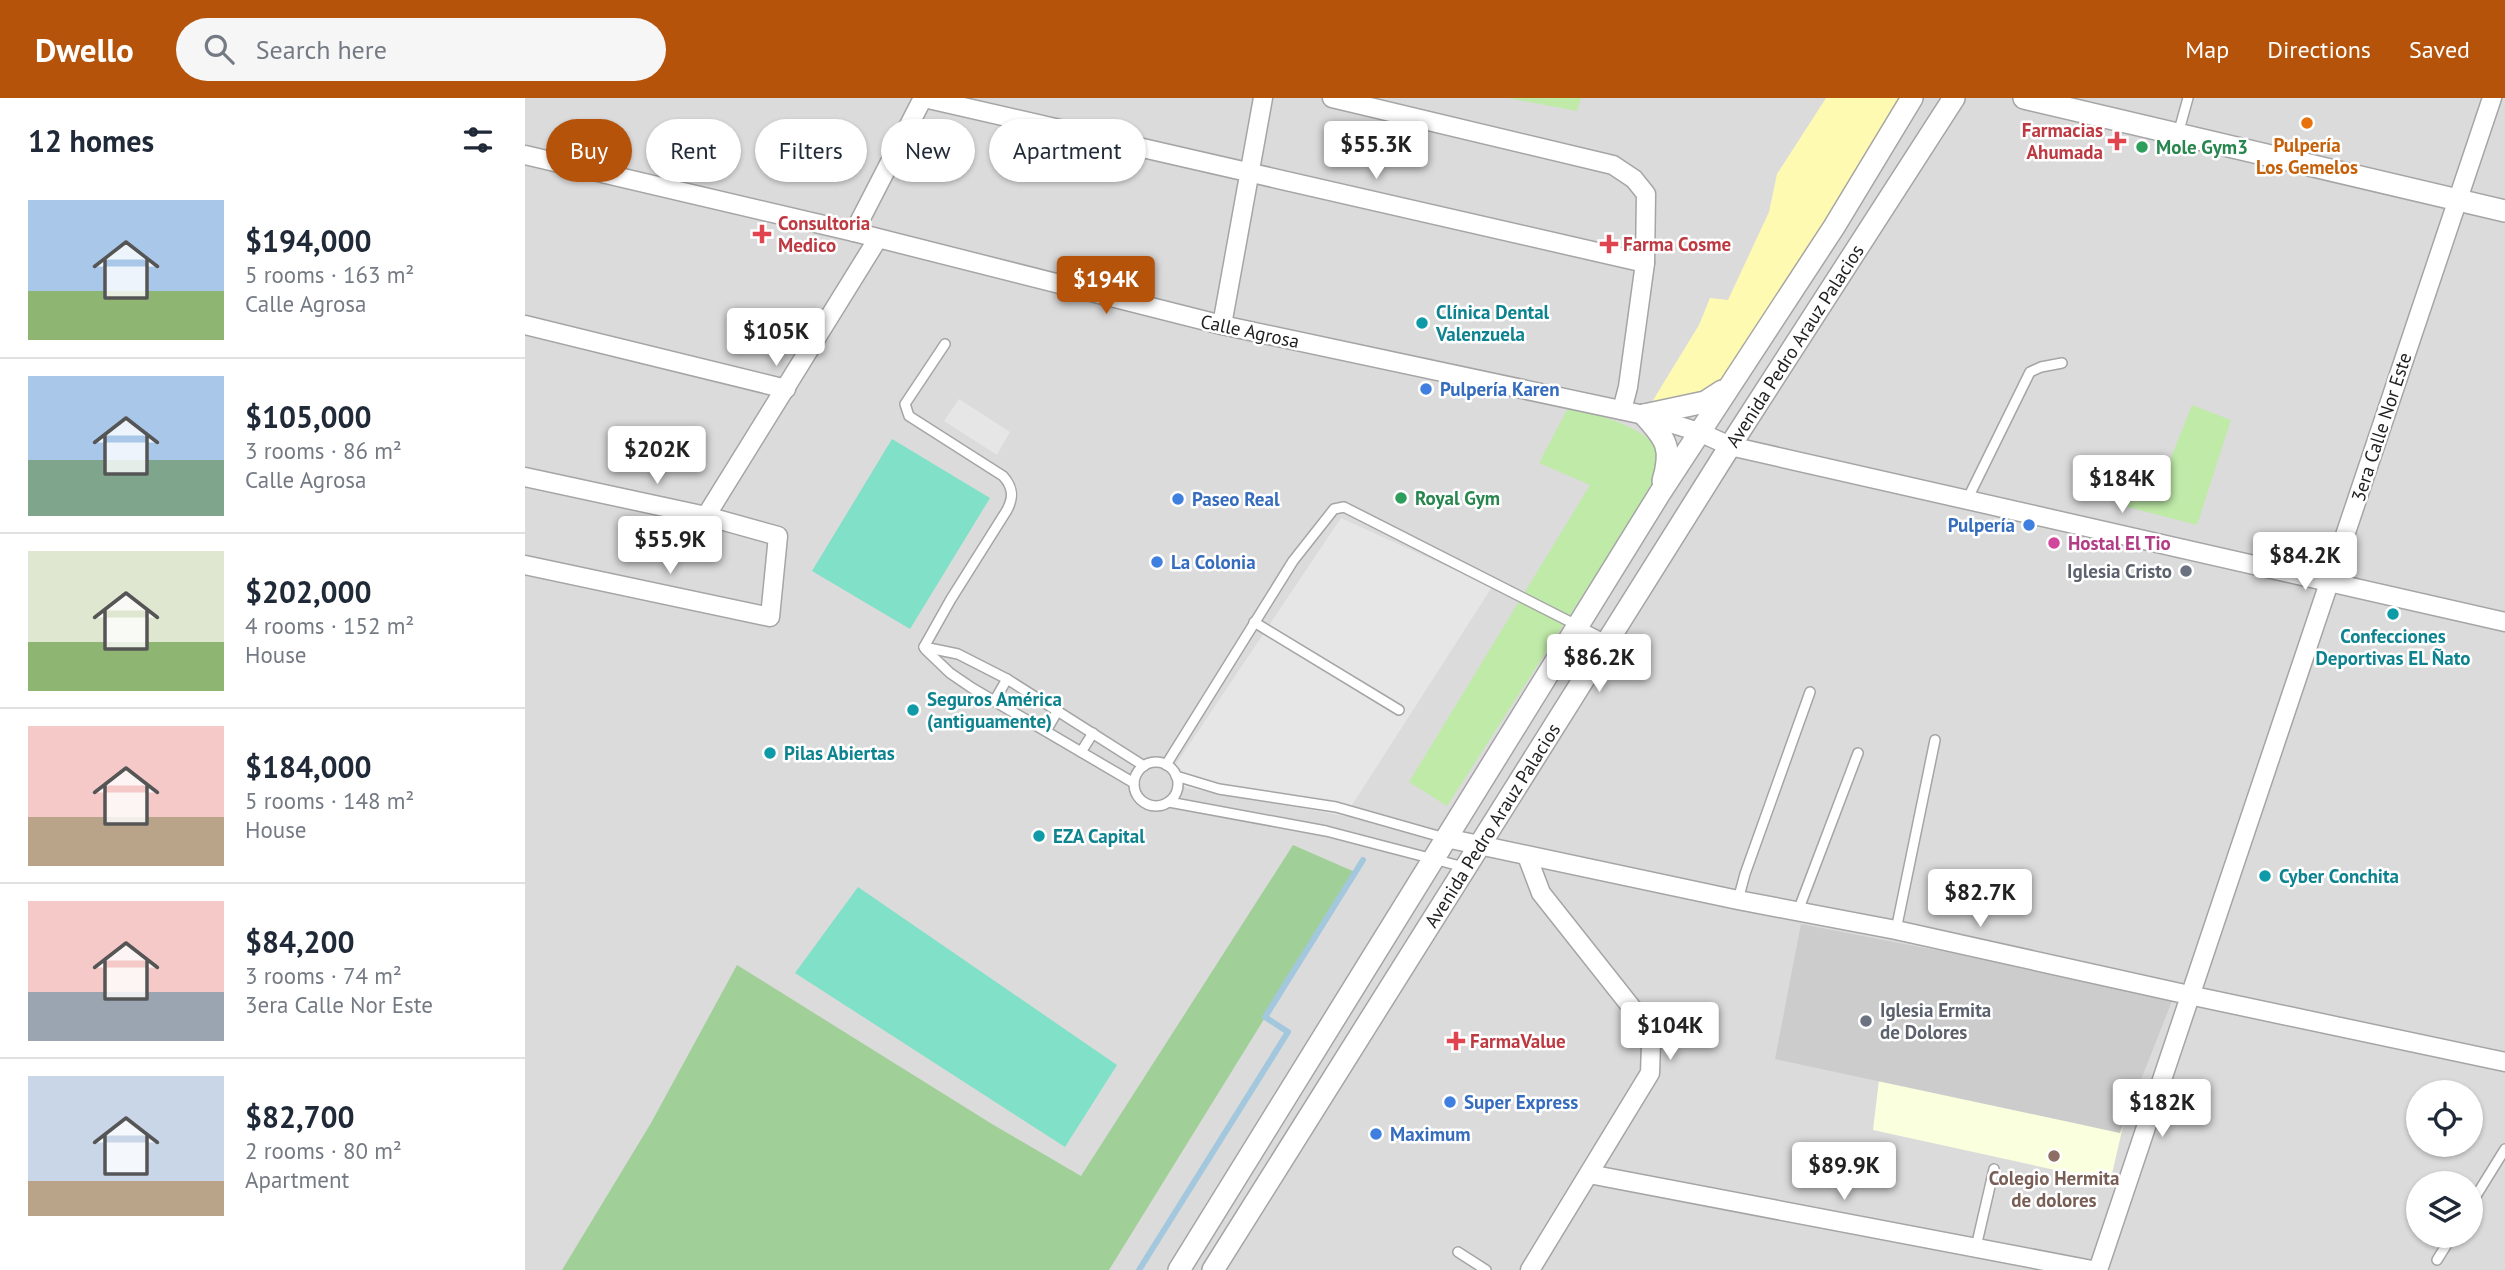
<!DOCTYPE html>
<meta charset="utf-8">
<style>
:root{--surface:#fff;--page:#f6f6f7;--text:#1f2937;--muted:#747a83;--line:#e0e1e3;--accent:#b45309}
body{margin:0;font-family:"PT Sans",sans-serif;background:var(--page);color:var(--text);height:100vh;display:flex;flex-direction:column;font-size:26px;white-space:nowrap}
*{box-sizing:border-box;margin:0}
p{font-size:23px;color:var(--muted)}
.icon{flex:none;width:38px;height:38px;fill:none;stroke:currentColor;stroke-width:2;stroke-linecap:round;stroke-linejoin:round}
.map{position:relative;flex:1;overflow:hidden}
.details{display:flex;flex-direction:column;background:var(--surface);width:525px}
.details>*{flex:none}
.guide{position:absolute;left:21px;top:21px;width:665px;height:63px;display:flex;gap:14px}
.buttons{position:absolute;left:1881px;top:982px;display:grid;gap:14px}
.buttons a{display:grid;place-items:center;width:77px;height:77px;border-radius:50%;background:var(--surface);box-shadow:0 2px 5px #0004;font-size:35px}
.price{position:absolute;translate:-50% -60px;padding:0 16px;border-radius:7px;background:#fff;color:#222;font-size:23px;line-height:46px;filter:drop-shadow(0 2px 4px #0008)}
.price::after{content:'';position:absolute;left:50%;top:42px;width:21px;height:16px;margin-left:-10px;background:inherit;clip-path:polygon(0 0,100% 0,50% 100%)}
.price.on{background:var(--accent);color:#fff}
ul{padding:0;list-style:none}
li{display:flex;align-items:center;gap:21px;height:175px;padding:0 28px}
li+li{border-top:2px solid var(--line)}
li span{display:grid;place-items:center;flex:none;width:196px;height:140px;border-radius:0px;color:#555}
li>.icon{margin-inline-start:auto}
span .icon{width:84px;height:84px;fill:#fffc;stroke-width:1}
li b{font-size:30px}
h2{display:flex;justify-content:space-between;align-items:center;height:84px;padding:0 28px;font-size:30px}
.chip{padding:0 24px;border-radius:32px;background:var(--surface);box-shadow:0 2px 5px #0004;font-size:24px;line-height:63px}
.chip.on{background:var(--accent);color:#fff}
header{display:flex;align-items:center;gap:42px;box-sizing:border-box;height:98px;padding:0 35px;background:var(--accent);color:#fff}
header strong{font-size:33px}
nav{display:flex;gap:38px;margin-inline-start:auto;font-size:24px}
.search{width:490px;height:63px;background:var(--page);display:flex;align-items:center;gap:18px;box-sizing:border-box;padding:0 24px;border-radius:38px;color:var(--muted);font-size:26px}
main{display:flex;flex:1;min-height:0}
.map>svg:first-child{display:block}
.residential{fill:#dcdbdb;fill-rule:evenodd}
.education{fill:#faffdd}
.religious{fill:#ccc}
.grass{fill:#bfeaa8}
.forest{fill:#a0cf98}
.sand{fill:#fffab2}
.pitch{fill:#80e0c8}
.parking{fill:#e6e6e6}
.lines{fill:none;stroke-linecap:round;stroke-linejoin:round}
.stream{stroke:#a3c8de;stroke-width:6}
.service-casing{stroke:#a5a5a5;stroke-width:12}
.minor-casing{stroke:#a5a5a5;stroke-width:21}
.tertiary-casing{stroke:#a5a5a5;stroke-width:24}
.service{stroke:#fff;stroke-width:9}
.minor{stroke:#fff;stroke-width:18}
.tertiary{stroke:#fff;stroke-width:21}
.food-dot{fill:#e8710a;stroke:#fff;stroke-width:2.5}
.health-dot{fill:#e0444e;stroke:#fff;stroke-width:2.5}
.leisure-dot{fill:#2e9e5b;stroke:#fff;stroke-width:2.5}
.culture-dot{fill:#0f9aa8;stroke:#fff;stroke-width:2.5}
.shop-dot{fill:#3f7fe0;stroke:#fff;stroke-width:2.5}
.hotel-dot{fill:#d1479c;stroke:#fff;stroke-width:2.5}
.worship-dot{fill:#6b7280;stroke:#fff;stroke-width:2.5}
.education-dot{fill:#8d6e63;stroke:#fff;stroke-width:2.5}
.labels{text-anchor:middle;stroke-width:5;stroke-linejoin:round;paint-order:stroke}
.health-label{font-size:19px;font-weight:bold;fill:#be3a42;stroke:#fff;text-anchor:start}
.food-label{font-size:19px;font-weight:bold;fill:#c56008;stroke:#fff}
.leisure-label{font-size:19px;font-weight:bold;fill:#27864d;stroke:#fff;text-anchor:start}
.culture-label{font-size:19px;font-weight:bold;fill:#0d838f;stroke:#fff;text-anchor:start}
.street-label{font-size:19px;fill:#1e1e1e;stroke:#fff}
.shop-label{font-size:19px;font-weight:bold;fill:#366cbe;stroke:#fff;text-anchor:start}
.hotel-label{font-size:19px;font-weight:bold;fill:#b23c85;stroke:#fff;text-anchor:start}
.worship-label{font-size:19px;font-weight:bold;fill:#5b616d;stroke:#fff;text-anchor:end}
.education-label{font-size:19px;font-weight:bold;fill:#785e54;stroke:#fff}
</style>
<header>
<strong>Dwello</strong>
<div class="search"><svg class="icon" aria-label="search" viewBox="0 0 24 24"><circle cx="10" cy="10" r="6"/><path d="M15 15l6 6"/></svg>Search here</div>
<nav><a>Map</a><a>Directions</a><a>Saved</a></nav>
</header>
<main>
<section class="details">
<h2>12 homes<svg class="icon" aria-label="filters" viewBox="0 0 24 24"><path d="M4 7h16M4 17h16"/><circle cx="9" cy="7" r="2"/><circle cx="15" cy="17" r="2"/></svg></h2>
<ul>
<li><span style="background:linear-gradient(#a9c7e8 65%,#8fb573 0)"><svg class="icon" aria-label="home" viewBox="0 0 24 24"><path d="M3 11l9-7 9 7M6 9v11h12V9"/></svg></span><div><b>$194,000</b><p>5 rooms · 163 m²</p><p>Calle Agrosa</p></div></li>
<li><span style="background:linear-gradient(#a9c7e8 60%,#7fa58c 0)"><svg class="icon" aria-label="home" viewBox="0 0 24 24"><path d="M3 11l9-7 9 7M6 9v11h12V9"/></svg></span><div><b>$105,000</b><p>3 rooms · 86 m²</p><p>Calle Agrosa</p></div></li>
<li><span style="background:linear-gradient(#dfe7d0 65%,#8fb573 0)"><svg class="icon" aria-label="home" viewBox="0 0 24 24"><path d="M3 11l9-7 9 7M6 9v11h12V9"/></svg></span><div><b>$202,000</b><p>4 rooms · 152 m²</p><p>House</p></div></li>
<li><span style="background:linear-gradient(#f6c9c9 65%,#b9a48a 0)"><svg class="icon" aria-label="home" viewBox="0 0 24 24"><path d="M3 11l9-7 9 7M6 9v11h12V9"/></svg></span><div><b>$184,000</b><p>5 rooms · 148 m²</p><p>House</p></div></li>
<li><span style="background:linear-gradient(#f6c9c9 65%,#9aa5b1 0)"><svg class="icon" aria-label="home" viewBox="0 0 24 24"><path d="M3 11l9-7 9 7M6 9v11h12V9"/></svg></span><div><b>$84,200</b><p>3 rooms · 74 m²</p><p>3era Calle Nor Este</p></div></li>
<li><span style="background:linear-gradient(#c9d6e8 75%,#b9a48a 0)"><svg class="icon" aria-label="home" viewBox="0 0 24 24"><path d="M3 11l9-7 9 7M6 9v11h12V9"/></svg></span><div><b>$82,700</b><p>2 rooms · 80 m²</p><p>Apartment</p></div></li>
</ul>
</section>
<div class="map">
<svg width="1980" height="1172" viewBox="0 0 1980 1172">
<rect width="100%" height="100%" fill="#efede4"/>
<!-- residential -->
<path class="residential" d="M0 0H1980V1172H0ZM1894 994H1946V1046H1894ZM1894 1085H1946V1138H1894Z"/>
<!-- education -->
<polygon class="education" points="1354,982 1599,1024 1585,1084 1348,1032"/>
<!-- religious -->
<polygon class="religious" points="1276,826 1649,898 1595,1035 1250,961"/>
<!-- grass -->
<g class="grass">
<polygon points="983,0 1056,0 1052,13"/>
<polygon points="1667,307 1706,322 1672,427 1595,407 1615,360 1641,372"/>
<path d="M1044 308C1069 317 1138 331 1136 365 1135 371 1131 379 1129 386L922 708 884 684 1065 387 1014 365Z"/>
</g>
<!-- forest -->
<polygon class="forest" points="768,747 830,774 584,1172 37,1172 126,1025 212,867 467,1026 556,1078"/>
<!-- sand -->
<polygon class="sand" points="1301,0 1391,0 1202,290 1119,317 1174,227 1185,200 1203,202 1244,114 1252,76"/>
<!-- pitch -->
<g class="pitch">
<polygon points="367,341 465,400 385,531 287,473"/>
<polygon points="333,789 592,967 540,1049 270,875"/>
</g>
<!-- parking -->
<g class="parking">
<polygon points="434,301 485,334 472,357 419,323"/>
<polygon points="816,420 967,489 820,718 661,690 647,672"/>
</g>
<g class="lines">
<!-- stream -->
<polyline class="stream" points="614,1172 763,934 740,919 838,762"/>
<defs>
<g id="service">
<polyline points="1653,36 1663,0"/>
<polyline points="1442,402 1505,274 1516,269 1537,265"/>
<polyline points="729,524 874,612"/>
<path d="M399 549 426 501 482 412C489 399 488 389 478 378L384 318 380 306 420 246"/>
<polyline points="399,549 433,556 482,581 619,668"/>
<polyline points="400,551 425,575 447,590 609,685"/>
<polyline points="470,602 482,581"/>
<polyline points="521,633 533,612"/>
<polyline points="556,654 568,635"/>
<circle cx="631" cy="686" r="22"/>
<polyline points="641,667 768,463 809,411 819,409 1083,543"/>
<polyline points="651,678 694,691 811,709 920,740"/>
<polyline points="644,704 801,733 939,769"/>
<polyline points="1213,802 1220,776 1285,594"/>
<polyline points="1273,813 1333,655"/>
<polyline points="1371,832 1410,642"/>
<polyline points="1946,1106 1980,1051"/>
<polyline points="1451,1149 1469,1071"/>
<polyline points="933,1154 961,1172"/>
<polyline points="1912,1162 1927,1138"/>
</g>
<g id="minor">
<polyline points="399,0 1120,165 1103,289 1097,312"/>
<polyline points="807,0 1088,67 1109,81 1121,96 1120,165"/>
<polyline points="0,57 329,134 697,227 1119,317 1174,334 1205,348 1980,524"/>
<polyline points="329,134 398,0"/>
<polyline points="0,227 261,291"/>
<polyline points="697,227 738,0"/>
<polyline points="0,379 181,418 253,438 245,519 0,467"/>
<polyline points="181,418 352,142"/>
<polyline points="921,740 1213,802 1371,832 1664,897 1980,964"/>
<polyline points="1002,758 1016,795 1111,915 1126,947 1125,975 1005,1172"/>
<polyline points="1064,1076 1567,1172"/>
<polyline points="1573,1172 1967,0"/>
</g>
<g id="tertiary">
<polyline points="1499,0 1980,113"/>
<polyline points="1119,317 1180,304 1197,293"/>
<path d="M1119 317C1141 341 1148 350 1138 383"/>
<polyline points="654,1172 1135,395 1309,129 1387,0"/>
<path id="s1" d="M688 1172 1205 348 1429 0"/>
</g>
</defs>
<!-- service casing -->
<use href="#service" class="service-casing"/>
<!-- minor casing -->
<use href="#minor" class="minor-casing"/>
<!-- tertiary casing -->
<use href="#tertiary" class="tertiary-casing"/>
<!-- service -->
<use href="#service" class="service"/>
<!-- minor -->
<use href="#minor" class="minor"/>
<!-- tertiary -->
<use href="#tertiary" class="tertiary"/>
</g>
<!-- markers -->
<circle class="food-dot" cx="1782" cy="25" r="7"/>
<g class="health-dot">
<path d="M1588.5 32.5h7v7h7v7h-7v7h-7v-7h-7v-7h7z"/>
<path d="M233.5 125.5h7v7h7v7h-7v7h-7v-7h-7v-7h7z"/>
<path d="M1080.5 135.5h7v7h7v7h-7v7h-7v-7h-7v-7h7z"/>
<path d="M927.5 932.5h7v7h7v7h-7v7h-7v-7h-7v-7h7z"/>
</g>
<g class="leisure-dot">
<circle cx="1617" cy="49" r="7"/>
<circle cx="876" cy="400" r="7"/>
</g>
<g class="culture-dot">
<circle cx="897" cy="225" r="7"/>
<circle cx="1868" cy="516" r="7"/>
<circle cx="388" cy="612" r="7"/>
<circle cx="245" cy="655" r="7"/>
<circle cx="514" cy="738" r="7"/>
<circle cx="1740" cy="778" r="7"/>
</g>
<g class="shop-dot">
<circle cx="901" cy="291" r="7"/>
<circle cx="653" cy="401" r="7"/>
<circle cx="1504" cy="427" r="7"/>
<circle cx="632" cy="464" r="7"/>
<circle cx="925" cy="1004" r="7"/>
<circle cx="851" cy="1036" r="7"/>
</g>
<circle class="hotel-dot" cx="1529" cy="445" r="7"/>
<g class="worship-dot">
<circle cx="1661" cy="473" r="7"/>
<circle cx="1341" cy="923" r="7"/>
</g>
<circle class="education-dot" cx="1529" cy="1058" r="7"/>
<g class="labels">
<!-- health labels -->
<g class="health-label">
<text x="1578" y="39" text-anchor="end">Farmacias<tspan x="1578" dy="22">Ahumada</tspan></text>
<text x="253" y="132">Consultoria<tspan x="253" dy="22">Medico</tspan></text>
<text x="1098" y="153">Farma Cosme</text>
<text x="945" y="950">FarmaValue</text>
</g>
<!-- food labels -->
<g class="food-label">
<text x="1782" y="54">Pulpería<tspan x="1782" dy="22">Los Gemelos</tspan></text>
</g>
<!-- leisure labels -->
<g class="leisure-label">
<text x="1631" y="56">Mole Gym3</text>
<text x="890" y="407">Royal Gym</text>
</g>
<!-- culture labels -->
<g class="culture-label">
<text x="911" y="221">Clínica Dental<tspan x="911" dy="22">Valenzuela</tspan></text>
<text x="1868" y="545" text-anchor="middle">Confecciones<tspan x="1868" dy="22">Deportivas EL Ñato</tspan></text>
<text x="402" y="608">Seguros América<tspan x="402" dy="22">(antiguamente)</tspan></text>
<text x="259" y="662">Pilas Abiertas</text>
<text x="528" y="745">EZA Capital</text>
<text x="1754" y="785">Cyber Conchita</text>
</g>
<!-- street labels -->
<g class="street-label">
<text transform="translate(725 233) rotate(12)" y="7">Calle Agrosa</text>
<text dy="7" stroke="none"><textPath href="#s1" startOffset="1092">Avenida Pedro Arauz Palacios</textPath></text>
<text transform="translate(1856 329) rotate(-72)" y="7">3era Calle Nor Este</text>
<text dy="7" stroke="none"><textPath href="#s1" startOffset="525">Avenida Pedro Arauz Palacios</textPath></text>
</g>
<!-- shop labels -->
<g class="shop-label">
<text x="915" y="298">Pulpería Karen</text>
<text x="667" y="408">Paseo Real</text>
<text x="1490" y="434" text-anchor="end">Pulpería</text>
<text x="646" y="471">La Colonia</text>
<text x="939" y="1011">Super Express</text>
<text x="865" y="1043">Maximum</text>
</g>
<!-- hotel labels -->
<g class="hotel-label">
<text x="1543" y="452">Hostal El Tio</text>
</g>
<!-- worship labels -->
<g class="worship-label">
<text x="1647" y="480">Iglesia Cristo</text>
<text x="1355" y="919" text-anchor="start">Iglesia Ermita<tspan x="1355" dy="22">de Dolores</tspan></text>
</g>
<!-- education labels -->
<g class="education-label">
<text x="1529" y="1087">Colegio Hermita<tspan x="1529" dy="22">de dolores</tspan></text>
</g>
</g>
</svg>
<div class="buttons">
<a><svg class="icon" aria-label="locate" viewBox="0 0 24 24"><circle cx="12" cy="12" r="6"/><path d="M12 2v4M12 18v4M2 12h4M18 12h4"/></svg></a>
<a><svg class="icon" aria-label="layers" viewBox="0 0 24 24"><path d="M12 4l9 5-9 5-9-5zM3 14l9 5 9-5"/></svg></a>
</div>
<b class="price" style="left:851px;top:83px">$55.3K</b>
<b class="price on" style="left:581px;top:218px">$194K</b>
<b class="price" style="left:251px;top:270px">$105K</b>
<b class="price" style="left:132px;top:388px">$202K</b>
<b class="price" style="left:1597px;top:417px">$184K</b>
<b class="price" style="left:145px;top:478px">$55.9K</b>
<b class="price" style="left:1780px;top:494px">$84.2K</b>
<b class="price" style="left:1074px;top:596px">$86.2K</b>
<b class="price" style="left:1455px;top:831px">$82.7K</b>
<b class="price" style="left:1145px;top:964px">$104K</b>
<b class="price" style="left:1637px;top:1041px">$182K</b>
<b class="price" style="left:1319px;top:1104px">$89.9K</b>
<div class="guide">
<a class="chip on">Buy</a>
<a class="chip">Rent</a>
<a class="chip">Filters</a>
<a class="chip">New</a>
<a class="chip">Apartment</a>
</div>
</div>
</main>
